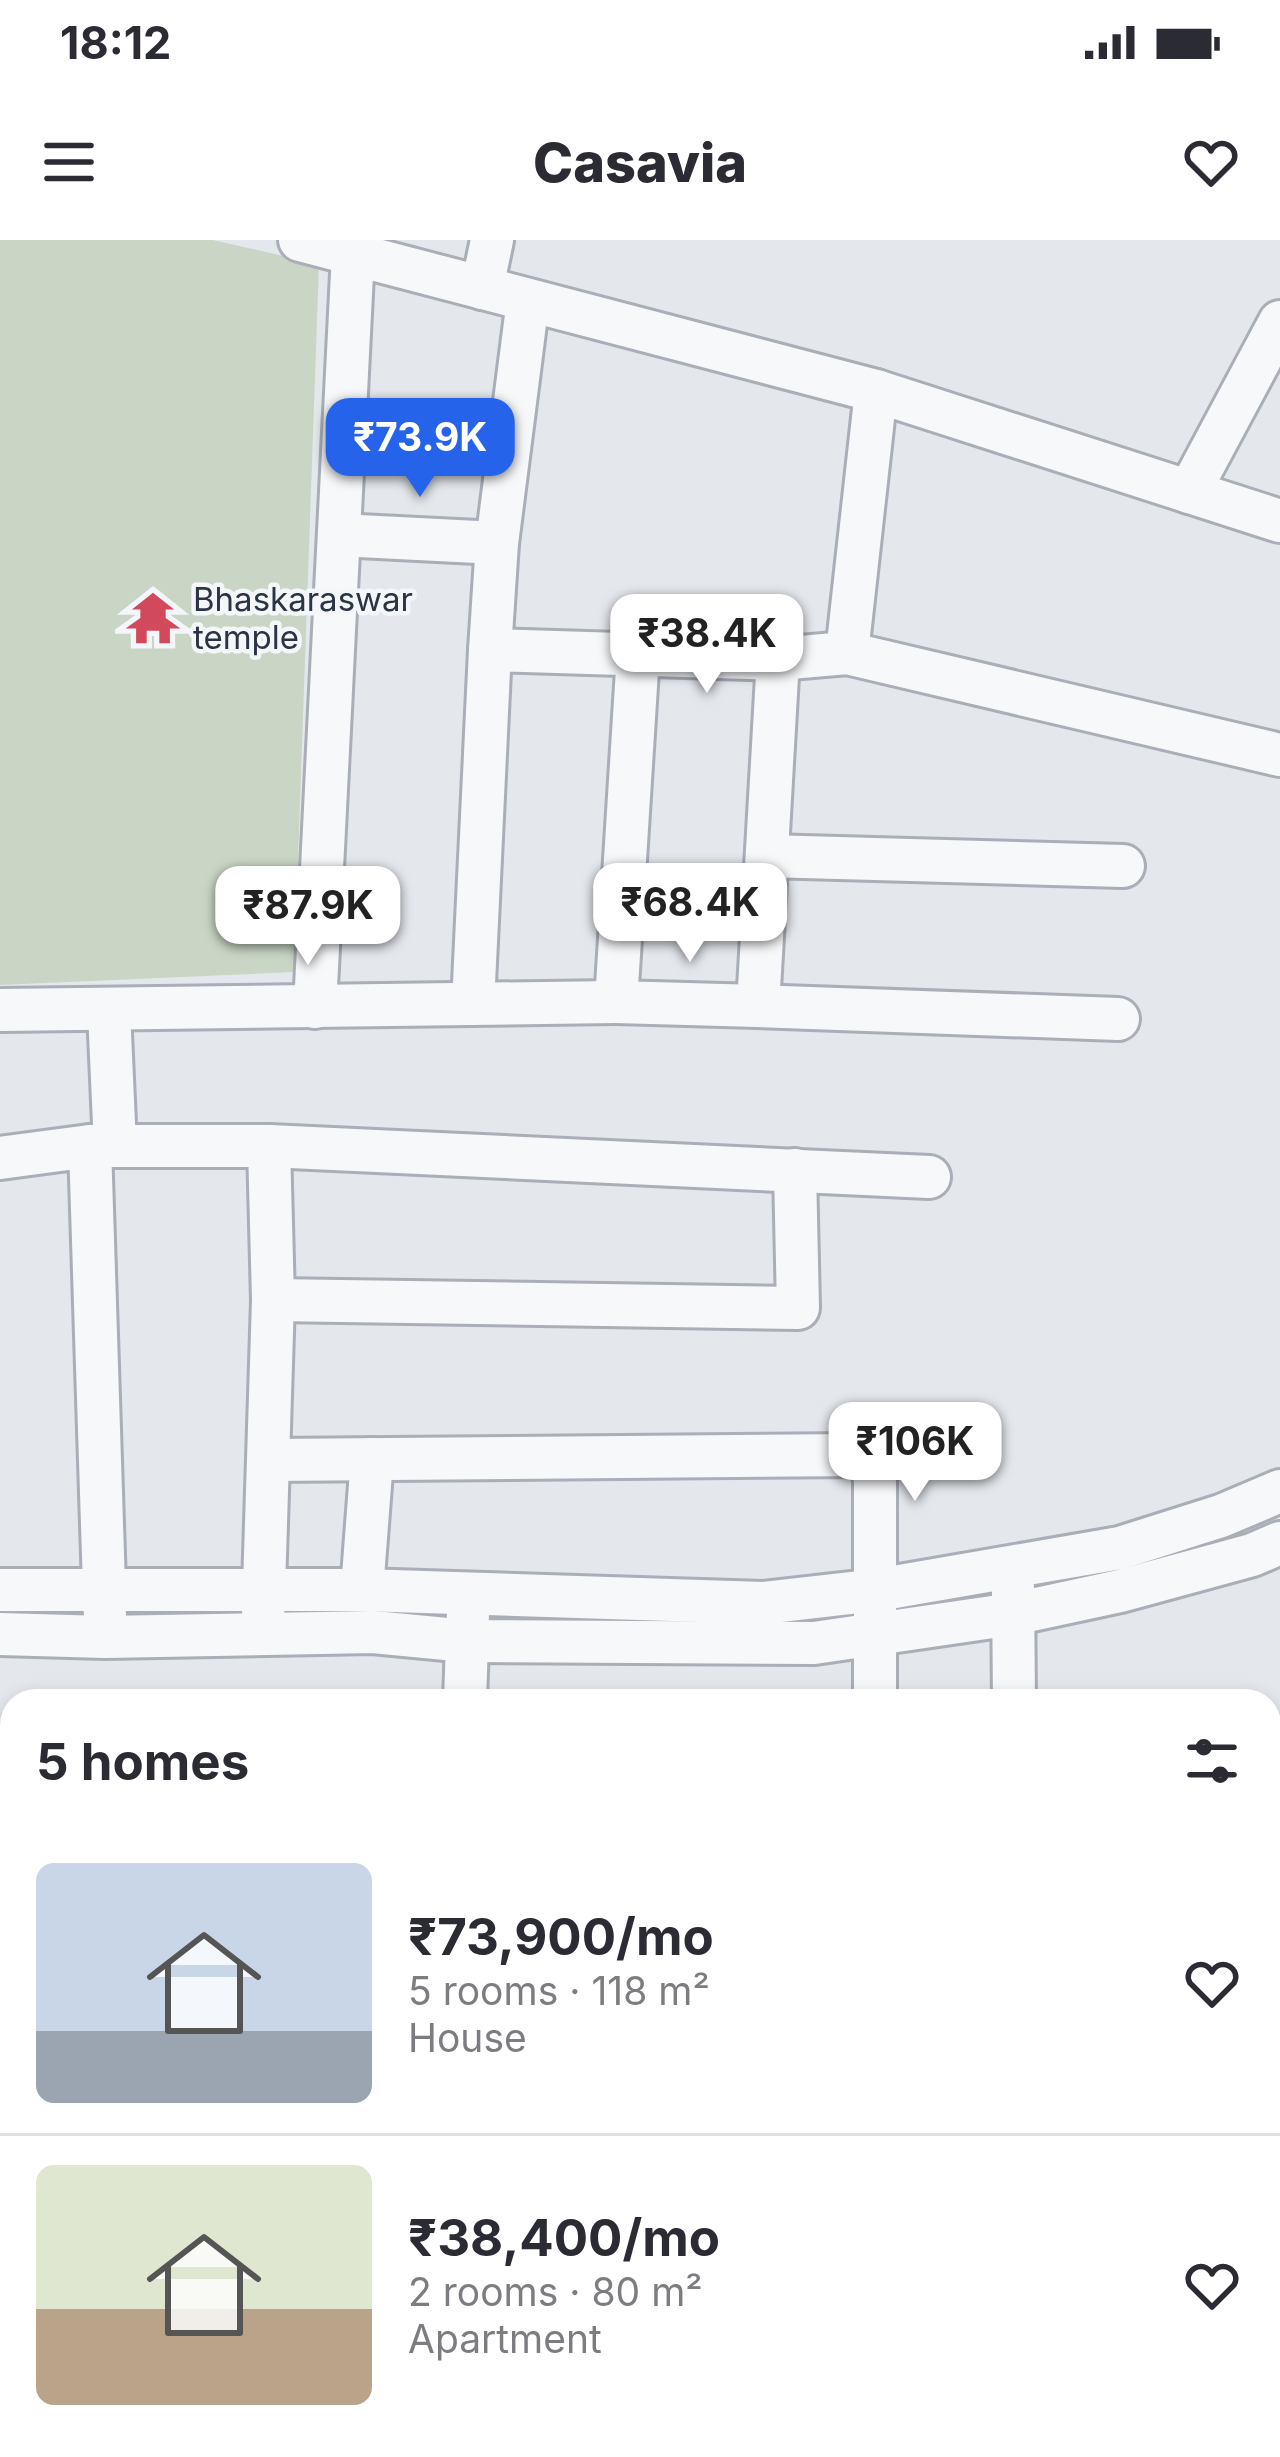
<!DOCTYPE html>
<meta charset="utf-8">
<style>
:root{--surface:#fff;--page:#f2f2f3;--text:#2b2b33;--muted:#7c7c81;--line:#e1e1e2;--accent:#2563eb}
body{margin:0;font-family:Inter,sans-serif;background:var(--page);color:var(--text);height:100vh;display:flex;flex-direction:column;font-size:45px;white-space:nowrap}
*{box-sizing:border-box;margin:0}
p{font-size:39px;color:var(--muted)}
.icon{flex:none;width:66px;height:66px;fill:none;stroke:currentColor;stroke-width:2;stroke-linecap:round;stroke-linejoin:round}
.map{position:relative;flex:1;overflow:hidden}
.details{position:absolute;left:0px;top:1449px;width:1281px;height:768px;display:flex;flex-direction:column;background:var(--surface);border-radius:36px 36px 0 0;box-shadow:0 6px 18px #0003}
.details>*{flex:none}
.price{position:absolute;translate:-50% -102px;padding:0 27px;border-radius:24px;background:#fff;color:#222;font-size:39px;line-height:78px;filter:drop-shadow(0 3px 6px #0008)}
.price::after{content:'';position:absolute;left:50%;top:72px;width:36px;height:27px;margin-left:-18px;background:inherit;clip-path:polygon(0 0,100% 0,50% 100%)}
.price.active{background:var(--accent);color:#fff}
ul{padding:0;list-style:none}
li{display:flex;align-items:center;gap:36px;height:300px;padding:0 36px}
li+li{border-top:3px solid var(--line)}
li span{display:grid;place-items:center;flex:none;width:336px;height:240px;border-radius:18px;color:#555}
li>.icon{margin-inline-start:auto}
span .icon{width:144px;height:144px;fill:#fffc;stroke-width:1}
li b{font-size:51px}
h2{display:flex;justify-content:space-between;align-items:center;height:144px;padding:0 36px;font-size:51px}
.status{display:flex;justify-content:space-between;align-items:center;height:84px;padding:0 60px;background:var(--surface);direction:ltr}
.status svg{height:33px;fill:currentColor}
header{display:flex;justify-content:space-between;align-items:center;height:156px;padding:0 36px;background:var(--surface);font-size:54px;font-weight:800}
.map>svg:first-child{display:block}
.green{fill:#c9d6c5}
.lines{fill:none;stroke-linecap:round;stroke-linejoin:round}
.minor-casing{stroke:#a9aeb7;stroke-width:48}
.minor{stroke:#f7f8fa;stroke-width:42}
.labels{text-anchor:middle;stroke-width:9;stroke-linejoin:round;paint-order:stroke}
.poi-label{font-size:33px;fill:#2b3445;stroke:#f4f6f9;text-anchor:start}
</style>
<div class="status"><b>18:12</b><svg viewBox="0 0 49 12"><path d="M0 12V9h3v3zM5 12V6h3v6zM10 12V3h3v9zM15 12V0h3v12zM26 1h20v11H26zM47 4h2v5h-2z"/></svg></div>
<header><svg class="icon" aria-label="menu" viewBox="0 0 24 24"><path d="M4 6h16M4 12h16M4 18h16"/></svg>Casavia<svg class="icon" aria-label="heart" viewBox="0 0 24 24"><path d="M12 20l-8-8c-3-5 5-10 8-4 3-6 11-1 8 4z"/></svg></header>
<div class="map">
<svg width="1280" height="2217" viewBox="0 0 1280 2217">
<rect width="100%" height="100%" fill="#e4e7ec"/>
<!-- green -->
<polygon class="green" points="0,0 213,0 319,24 294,732 0,745"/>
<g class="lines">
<defs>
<g id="minor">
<polyline points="300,0 876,151 1280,281"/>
<polyline points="482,48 492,0"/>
<polyline points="1189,252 1280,82"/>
<polyline points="339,295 497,303"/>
<polyline points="490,410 497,303 528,60"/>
<polyline points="847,413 876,151"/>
<polyline points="638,414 616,762 758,766 778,419"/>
<polyline points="767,616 1123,626"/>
<polyline points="473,764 490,410 778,419 847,413 1280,515"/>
<polyline points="758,766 1118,779"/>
<polyline points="315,767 353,14"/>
<polyline points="0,770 616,762"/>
<polyline points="109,771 115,906"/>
<polyline points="90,906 269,906 929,937"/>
<polyline points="0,918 90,906 105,1378"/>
<polyline points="273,1060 798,1068 795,930"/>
<polyline points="270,1220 862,1215 872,1225 875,1240 875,1461"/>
<polyline points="1013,1348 1014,1461"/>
<polyline points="0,1350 362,1350 764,1363 877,1350 1120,1308 1221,1276 1280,1251"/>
<polyline points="362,1350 372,1219"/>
<polyline points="263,1379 273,1060 269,906"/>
<polyline points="0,1394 105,1397 373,1392 467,1401 814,1403 1013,1374 1120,1351 1252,1315 1280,1303"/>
<polyline points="465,1461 468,1372"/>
<polyline points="0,1557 12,1557"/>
<polyline points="1269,1767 1280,1766"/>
<polyline points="1269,2075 1280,2071"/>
<polyline points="989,2205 990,2209 1024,2205"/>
<polyline points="1130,2205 1131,2217"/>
<polyline points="1262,2205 1264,2217"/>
<polyline points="276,2217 278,2205"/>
<polyline points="699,2217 700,2205"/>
</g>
</defs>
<!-- minor casing -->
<use href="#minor" class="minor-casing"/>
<!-- minor -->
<use href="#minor" class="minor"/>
</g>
<!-- icons -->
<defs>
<symbol id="temple-bare" viewBox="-9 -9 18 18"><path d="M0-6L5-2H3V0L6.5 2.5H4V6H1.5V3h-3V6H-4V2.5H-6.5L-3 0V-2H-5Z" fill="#d1495b" stroke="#f4f6f9" stroke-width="2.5" paint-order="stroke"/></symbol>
</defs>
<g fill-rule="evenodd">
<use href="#temple-bare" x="115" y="340" width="76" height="76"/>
</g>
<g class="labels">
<!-- poi labels -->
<g class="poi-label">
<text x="193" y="371">Bhaskaraswar<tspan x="193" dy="38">temple</tspan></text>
</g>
</g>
</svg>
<b class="price active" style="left:420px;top:260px">₹73.9K</b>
<b class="price" style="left:707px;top:456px">₹38.4K</b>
<b class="price" style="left:690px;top:725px">₹68.4K</b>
<b class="price" style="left:308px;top:728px">₹87.9K</b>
<b class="price" style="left:915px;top:1264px">₹106K</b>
<section class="details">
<h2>5 homes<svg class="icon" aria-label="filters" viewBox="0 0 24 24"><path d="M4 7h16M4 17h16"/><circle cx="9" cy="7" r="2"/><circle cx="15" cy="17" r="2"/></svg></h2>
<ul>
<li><span style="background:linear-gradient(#c9d6e8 70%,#9aa5b1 0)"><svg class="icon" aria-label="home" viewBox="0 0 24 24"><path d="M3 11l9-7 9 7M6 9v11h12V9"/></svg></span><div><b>₹73,900/mo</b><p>5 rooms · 118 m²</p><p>House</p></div><svg class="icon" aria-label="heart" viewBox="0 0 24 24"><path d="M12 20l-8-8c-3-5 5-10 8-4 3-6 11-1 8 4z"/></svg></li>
<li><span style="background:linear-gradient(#dfe7d0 60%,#b9a48a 0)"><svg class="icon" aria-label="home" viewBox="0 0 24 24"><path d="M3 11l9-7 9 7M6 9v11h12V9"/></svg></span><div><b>₹38,400/mo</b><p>2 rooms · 80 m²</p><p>Apartment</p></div><svg class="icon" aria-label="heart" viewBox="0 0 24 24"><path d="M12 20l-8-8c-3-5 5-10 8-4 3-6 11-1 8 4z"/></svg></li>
</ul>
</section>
</div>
